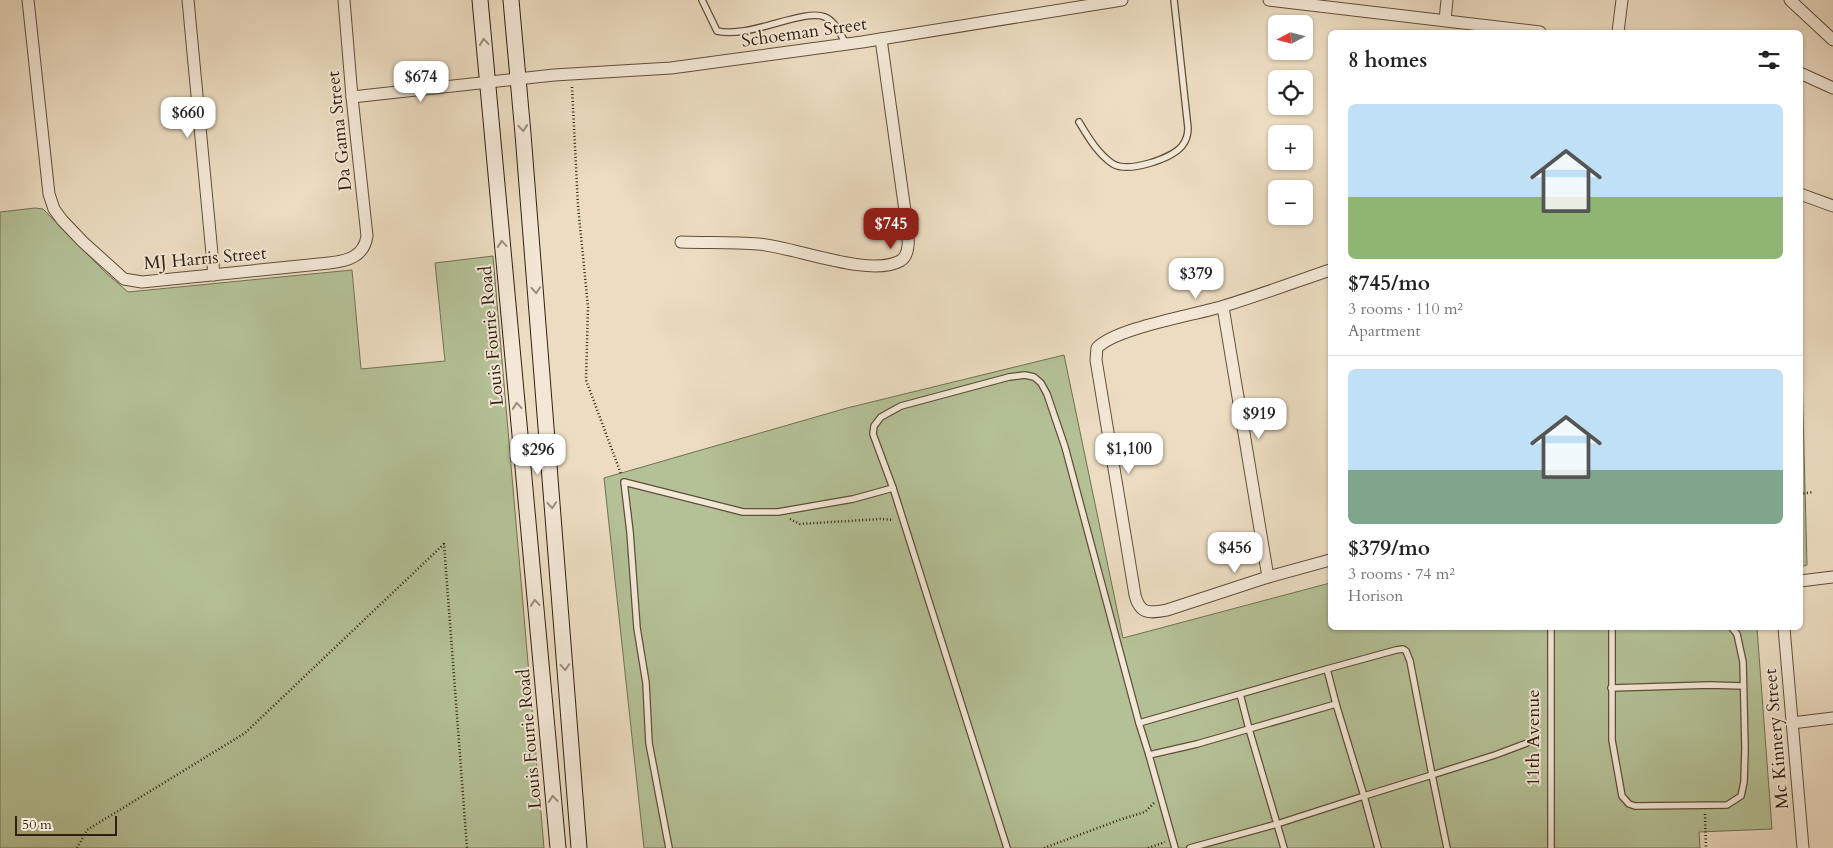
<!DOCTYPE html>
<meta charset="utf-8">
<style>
:root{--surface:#fff;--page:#f6f6f6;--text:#222;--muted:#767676;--line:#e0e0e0;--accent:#8f2418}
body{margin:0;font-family:Cardo,serif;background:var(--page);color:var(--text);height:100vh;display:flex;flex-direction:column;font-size:19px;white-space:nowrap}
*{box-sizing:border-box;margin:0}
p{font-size:16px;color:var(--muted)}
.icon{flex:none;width:28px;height:28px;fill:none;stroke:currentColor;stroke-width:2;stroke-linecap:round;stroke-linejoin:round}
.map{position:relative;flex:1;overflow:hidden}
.details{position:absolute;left:1328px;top:30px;width:475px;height:600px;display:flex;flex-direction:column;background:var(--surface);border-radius:8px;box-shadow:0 1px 4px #0004}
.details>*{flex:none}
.needle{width:32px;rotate:263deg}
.fabs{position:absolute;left:1268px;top:15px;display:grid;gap:10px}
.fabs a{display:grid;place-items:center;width:45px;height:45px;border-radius:8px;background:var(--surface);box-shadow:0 1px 4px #0004;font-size:25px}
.scale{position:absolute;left:15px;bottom:12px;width:102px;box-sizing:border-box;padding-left:5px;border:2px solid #311f0d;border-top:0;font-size:14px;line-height:18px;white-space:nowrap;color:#311f0d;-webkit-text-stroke:4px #f3e8d7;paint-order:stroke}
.price{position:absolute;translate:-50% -42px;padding:0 11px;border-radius:10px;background:#fff;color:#222;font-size:16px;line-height:32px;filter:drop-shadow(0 1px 2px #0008)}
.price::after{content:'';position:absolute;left:50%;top:30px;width:15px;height:11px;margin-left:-8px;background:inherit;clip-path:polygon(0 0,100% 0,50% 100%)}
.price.on{background:var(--accent);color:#fff}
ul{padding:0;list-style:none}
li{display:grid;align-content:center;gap:10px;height:265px;padding:0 20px}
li+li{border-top:1px solid var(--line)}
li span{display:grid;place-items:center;height:155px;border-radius:8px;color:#555}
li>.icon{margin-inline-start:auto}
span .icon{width:90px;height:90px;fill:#fffc;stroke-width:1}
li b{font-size:21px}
h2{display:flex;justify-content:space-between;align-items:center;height:60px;padding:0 20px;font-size:21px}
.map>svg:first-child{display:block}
.green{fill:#b4c196;stroke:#727052}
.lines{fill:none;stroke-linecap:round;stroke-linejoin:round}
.service-casing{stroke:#604e3a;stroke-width:8}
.minor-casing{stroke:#604e3a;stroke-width:13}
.secondary-casing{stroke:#311f0d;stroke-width:17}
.path{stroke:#311f0d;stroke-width:2.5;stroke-dasharray:1 2.5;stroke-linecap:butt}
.service{stroke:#f3e8d7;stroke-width:5.5}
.minor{stroke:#f3e8d7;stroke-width:11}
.secondary{stroke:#f3e8d7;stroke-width:15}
.oneway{stroke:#9c8e7c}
.labels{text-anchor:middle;stroke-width:4;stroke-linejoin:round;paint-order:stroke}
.street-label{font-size:18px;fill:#311f0d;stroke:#f3e8d7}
</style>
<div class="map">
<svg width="1833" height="848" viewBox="0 0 1833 848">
<rect width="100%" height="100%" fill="#ecdcc1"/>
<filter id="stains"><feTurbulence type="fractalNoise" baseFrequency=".004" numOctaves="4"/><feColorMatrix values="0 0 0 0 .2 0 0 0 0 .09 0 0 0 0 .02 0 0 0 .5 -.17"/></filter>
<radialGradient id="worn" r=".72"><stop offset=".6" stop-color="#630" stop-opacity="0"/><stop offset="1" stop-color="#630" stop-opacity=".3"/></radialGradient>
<!-- green -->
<g class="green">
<polygon points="35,208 43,209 105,272 128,292 352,270 361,369 445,361 435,263 493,256 544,848 0,848 0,212"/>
<polygon points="1800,297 1807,565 1800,567"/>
<polygon points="1064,355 1123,638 1330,583 1330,628 1757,628 1772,829 1699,832 1700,848 644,848 604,478 847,408"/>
</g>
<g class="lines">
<defs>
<g id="service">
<path d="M702 0 717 31C749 39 803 8 825 17 835 21 841 35 846 44"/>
<path d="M1079 122C1088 137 1098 154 1113 164 1129 173 1171 159 1182 146 1186 141 1188 135 1188 128L1174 0"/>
<polyline points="1612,628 1612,740 1622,796 1629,804 1635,806 1727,805 1741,796 1744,782 1745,748 1743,662 1737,634 1732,628"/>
<polyline points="1327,669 1396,650 1403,649 1406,651 1410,661 1432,775 1495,755 1527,743"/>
<polyline points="1611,688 1710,685 1743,686"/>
<polyline points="1336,704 1364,796 1432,775 1447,848"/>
<polyline points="1139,723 1327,669 1336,704 1249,729 1240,694"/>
<polyline points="669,848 649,743 646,683 637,628 630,532 624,482 743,512 778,512 853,499 893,488"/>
<polyline points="1007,848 893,488 873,434 874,426 881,417 901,406 1009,377 1025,375 1034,377 1041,383 1047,394 1065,447 1139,723 1149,755"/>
<polyline points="1175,848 1149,755 1197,744 1249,729 1277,824 1190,848"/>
<polyline points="1284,848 1277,824 1364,796 1378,848"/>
<polyline points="1551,848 1551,628"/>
</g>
<g id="minor">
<path d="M28 0 49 194 54 209 62 220 83 242 124 279 142 282 329 263C347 261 364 257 367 236L352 97 344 0"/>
<polyline points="188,0 214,275"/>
<polyline points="1269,0 1540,32"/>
<polyline points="1790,0 1833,40"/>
<polyline points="1445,20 1447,0"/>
<polyline points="1618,32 1622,0"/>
<polyline points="1800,73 1833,88"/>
<polyline points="352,97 554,75 671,68 862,42 1122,0"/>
<polyline points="1800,194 1833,206"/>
<path d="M681 242C706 243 732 242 758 244 791 246 870 278 900 261 913 254 907 229 906 218L881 39"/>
<path d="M1330 270C1295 282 1260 295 1224 306 1195 315 1115 328 1097 348L1096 360 1135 595C1140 615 1150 613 1167 610L1268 577 1330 560"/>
<polyline points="1223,307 1268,577"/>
<polyline points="1800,581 1833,577"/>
<polyline points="1784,628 1803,848"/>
<polyline points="1792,723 1833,718"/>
</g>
<g id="secondary">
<polyline points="480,0 558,848"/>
<polyline points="511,0 523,134 579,848"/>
</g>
</defs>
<!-- service casing -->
<use href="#service" class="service-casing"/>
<!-- minor casing -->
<use href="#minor" class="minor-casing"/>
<!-- secondary casing -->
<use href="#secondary" class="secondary-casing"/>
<!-- path -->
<g class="path">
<polyline points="572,87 578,206 588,307 586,380 621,474"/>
<polyline points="1800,494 1813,492"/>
<polyline points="790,519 800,524 880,519 893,520"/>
<polyline points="1705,814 1706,848"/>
<polyline points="77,848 87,830 245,733 444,544 467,848"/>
<polyline points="1044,848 1122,819 1145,812 1154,803"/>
<polyline points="1148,848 1165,842"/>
</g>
<!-- service -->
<use href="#service" class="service"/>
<!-- minor -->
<use href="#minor" class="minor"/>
<!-- secondary -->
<use href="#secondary" class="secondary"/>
</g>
<!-- one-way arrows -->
<defs><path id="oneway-chevron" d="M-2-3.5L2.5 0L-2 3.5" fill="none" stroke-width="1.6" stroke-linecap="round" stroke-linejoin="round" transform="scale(1.25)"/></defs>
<g class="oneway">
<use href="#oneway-chevron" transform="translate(484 42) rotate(-95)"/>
<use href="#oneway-chevron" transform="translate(523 128) rotate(85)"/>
<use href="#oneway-chevron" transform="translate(502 244) rotate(-95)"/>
<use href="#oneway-chevron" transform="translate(536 290) rotate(86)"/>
<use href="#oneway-chevron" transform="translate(517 406) rotate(-95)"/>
<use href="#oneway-chevron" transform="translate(552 505) rotate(86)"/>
<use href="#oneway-chevron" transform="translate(535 603) rotate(-95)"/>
<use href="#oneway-chevron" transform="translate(565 667) rotate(86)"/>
<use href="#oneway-chevron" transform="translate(553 799) rotate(-95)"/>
</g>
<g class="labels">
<!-- street labels -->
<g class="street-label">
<text transform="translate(804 32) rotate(-8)" y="6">Schoeman Street</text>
<text transform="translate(339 131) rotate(-96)" y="6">Da Gama Street</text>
<text transform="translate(205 258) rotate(-5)" y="6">MJ Harris Street</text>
<text transform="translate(491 336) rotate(-95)" y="6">Louis Fourie Road</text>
<text transform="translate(1533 738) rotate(-90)" y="6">11th Avenue</text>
<text transform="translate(529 739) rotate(-95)" y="6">Louis Fourie Road</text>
<text transform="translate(1776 739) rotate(-95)" y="6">Mc Kinnery Street</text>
</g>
</g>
<rect width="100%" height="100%" filter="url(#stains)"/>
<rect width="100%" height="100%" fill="url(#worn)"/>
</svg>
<div class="fabs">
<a><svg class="needle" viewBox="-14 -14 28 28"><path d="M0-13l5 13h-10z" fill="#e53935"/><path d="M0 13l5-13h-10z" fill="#767676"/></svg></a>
<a><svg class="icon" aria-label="locate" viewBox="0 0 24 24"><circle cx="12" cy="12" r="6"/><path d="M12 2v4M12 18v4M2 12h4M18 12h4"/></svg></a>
<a>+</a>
<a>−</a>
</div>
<div class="scale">50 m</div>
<b class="price" style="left:421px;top:103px">$674</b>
<b class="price" style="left:188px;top:139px">$660</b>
<b class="price on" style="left:891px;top:250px">$745</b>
<b class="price" style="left:1196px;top:300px">$379</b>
<b class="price" style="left:1259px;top:440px">$919</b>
<b class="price" style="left:1129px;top:475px">$1,100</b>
<b class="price" style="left:538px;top:476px">$296</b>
<b class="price" style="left:1235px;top:574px">$456</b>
<section class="details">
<h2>8 homes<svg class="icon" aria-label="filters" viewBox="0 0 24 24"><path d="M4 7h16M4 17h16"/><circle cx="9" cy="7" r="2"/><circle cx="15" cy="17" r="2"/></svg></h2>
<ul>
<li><span style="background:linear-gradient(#bfe0f5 60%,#8fb573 0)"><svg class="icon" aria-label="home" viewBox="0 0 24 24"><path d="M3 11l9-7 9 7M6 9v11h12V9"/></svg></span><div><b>$745/mo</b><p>3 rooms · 110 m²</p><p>Apartment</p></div></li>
<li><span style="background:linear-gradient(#bfe0f5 65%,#7fa58c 0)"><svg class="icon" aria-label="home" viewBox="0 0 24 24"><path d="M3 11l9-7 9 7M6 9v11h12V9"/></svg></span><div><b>$379/mo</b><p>3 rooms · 74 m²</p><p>Horison</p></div></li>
</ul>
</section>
</div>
